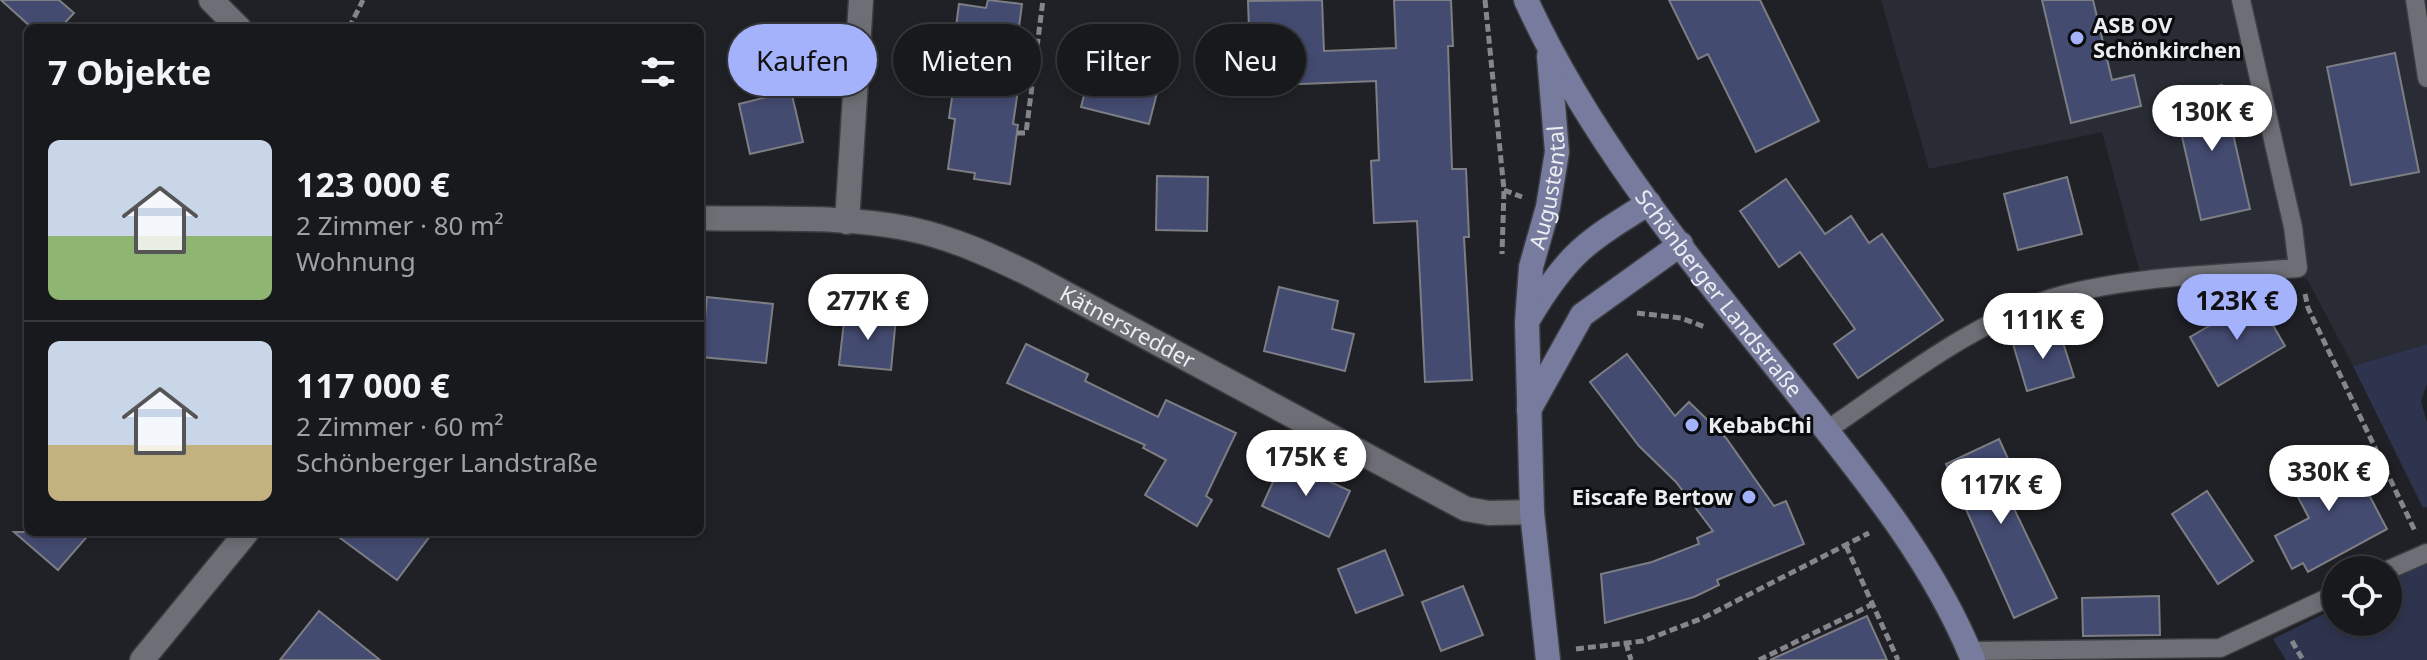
<!DOCTYPE html>
<html lang="de">
<meta charset="utf-8">
<style>
:root{--surface:#18191c;--page:#212225;--text:#f1f3f6;--muted:#9fa0a3;--line:#36383b;--accent:#a4b2fc}
body{margin:0;font-family:"Noto Sans",sans-serif;background:var(--page);color:var(--text);height:100vh;display:flex;flex-direction:column;font-size:30px;white-space:nowrap}
*{box-sizing:border-box;margin:0}
p{font-size:26px;color:var(--muted)}
.icon{flex:none;width:44px;height:44px;fill:none;stroke:currentColor;stroke-width:2;stroke-linecap:round;stroke-linejoin:round}
.map{position:relative;flex:1;overflow:hidden}
.details{position:absolute;left:24px;top:24px;width:680px;height:512px;display:flex;flex-direction:column;background:var(--surface);border-radius:12px;box-shadow:0 4px 12px #0003,0 0 0 2px var(--line)}
.details>*{flex:none}
.hud{position:absolute;left:728px;top:24px;width:760px;height:72px;display:flex;gap:16px}
.buttons{position:absolute;left:2322px;top:556px;display:grid;gap:16px}
.buttons a{display:grid;place-items:center;width:80px;height:80px;border-radius:50%;background:var(--surface);box-shadow:0 4px 12px #0003,0 0 0 2px var(--line);font-size:40px}
.price{position:absolute;translate:-50% -68px;padding:0 18px;border-radius:28px;background:#fff;color:#222;font-size:26px;line-height:52px;filter:drop-shadow(0 2px 4px #0008)}
.price::after{content:'';position:absolute;left:50%;top:48px;width:24px;height:18px;margin-left:-12px;background:inherit;clip-path:polygon(0 0,100% 0,50% 100%)}
.price.on{background:var(--accent);color:#111}
ul{padding:0;list-style:none}
li{display:flex;align-items:center;gap:24px;height:200px;padding:0 24px}
li+li{border-top:2px solid var(--line)}
li span{display:grid;place-items:center;flex:none;width:224px;height:160px;border-radius:12px;color:#555}
li>.icon{margin-inline-start:auto}
span .icon{width:96px;height:96px;fill:#fffc;stroke-width:1}
li b{font-size:34px}
h2{display:flex;justify-content:space-between;align-items:center;height:96px;padding:0 24px;font-size:34px}
.tag{padding:0 28px;border-radius:36px;background:var(--surface);box-shadow:0 4px 12px #0003,0 0 0 2px var(--line);font-size:28px;line-height:72px}
.tag.on{background:var(--accent);color:#111}
.map>svg:first-child{display:block}
.built{fill:#292b35}
.green{fill:#2f344e}
.building{fill:#444b71;stroke:#7c7e84;stroke-width:2}
.lines{fill:none;stroke-linecap:round;stroke-linejoin:round}
.lane-casing{stroke:#3c3d41;stroke-width:21}
.street-casing{stroke:#3c3d41;stroke-width:27}
.secondary-casing{stroke:#3c3d41;stroke-width:27}
.path{stroke:#85868b;stroke-width:5;stroke-dasharray:8 4;stroke-linecap:butt}
.lane{stroke:#6e6f76;stroke-width:18}
.street{stroke:#6e6f76;stroke-width:24}
.secondary{stroke:#777c9e;stroke-width:24}
.poi-dot{fill:#a4b2fc;stroke:#0a0b0d;stroke-width:3}
.labels{text-anchor:middle;stroke-width:6;stroke-linejoin:round;paint-order:stroke}
.poi-label{font-size:22px;font-weight:bold;fill:#ecedf1;stroke:#0a0b0d;text-anchor:start}
.street-label{font-size:22px;fill:#ecedf1;stroke:#0a0b0d}
</style>
<div class="map">
<svg width="2427" height="660" viewBox="0 0 2427 660">
<rect width="100%" height="100%" fill="#202126"/>
<!-- built -->
<polygon class="built" points="1881,0 2427,0 2427,344 2353,366 2307,279 2254,267 2140,273 2102,132 1929,169"/>
<!-- green -->
<g class="green">
<polygon points="2427,344 2427,384 2421,401 2427,423 2427,507 2423,508 2353,366"/>
<polygon points="2427,563 2427,660 2286,660 2273,639 2336,608 2336,622 2388,622 2388,582"/>
</g>
<!-- building -->
<g class="building">
<polygon points="1,0 59,0 74,13 60,28 32,28"/>
<polygon points="988,0 1022,4 1017,42 1025,43 1013,124 1018,125 1010,184 974,179 975,173 948,169 955,119 949,118 961,35 955,34 959,4 986,8"/>
<polygon points="1322,0 1324,51 1396,48 1394,0 1451,0 1453,46 1448,46 1452,169 1466,169 1469,237 1464,237 1472,380 1425,382 1417,221 1374,223 1371,161 1379,160 1376,81 1251,86 1248,1"/>
<polygon points="1669,0 1760,0 1819,121 1756,152 1708,54 1698,59"/>
<polygon points="2042,0 2093,0 2112,80 2134,75 2141,106 2071,123"/>
<polygon points="1102,25 1170,43 1149,124 1081,107"/>
<polygon points="2395,53 2419,172 2351,185 2327,67"/>
<polygon points="2222,85 2250,209 2201,220 2173,97"/>
<polygon points="791,91 803,142 750,154 739,104"/>
<polygon points="1157,176 1208,177 1207,231 1156,230"/>
<polygon points="2067,177 2082,234 2018,250 2004,194"/>
<polygon points="1786,179 1825,234 1851,216 1869,243 1882,234 1943,320 1858,378 1834,344 1855,329 1800,252 1779,267 1740,211"/>
<polygon points="1279,287 1338,301 1332,329 1354,334 1345,371 1264,351"/>
<polygon points="707,297 773,304 766,363 701,357"/>
<polygon points="2257,298 2285,346 2218,386 2190,337"/>
<polygon points="845,313 896,318 891,370 839,365"/>
<polygon points="2059,330 2074,377 2027,391 2013,344"/>
<polygon points="1026,344 1088,374 1085,381 1158,417 1166,400 1236,433 1206,496 1212,500 1197,526 1145,495 1166,460 1143,448 1145,445 1007,383"/>
<polygon points="1627,354 1675,416 1689,402 1726,438 1774,506 1786,501 1804,544 1717,580 1719,585 1694,597 1605,623 1601,574 1652,562 1699,544 1697,538 1713,531 1676,482 1639,446 1590,382"/>
<polygon points="1999,439 2020,485 2006,492 2057,598 2014,618 1946,464"/>
<polygon points="2329,453 2333,461 2347,453 2387,529 2308,572 2303,563 2292,569 2275,536 2309,518 2287,476"/>
<polygon points="1283,460 1350,491 1329,537 1262,506"/>
<polygon points="2207,491 2253,561 2218,584 2172,514"/>
<polygon points="14,532 91,532 58,570"/>
<polygon points="332,532 433,532 397,580"/>
<polygon points="1385,550 1403,595 1356,613 1338,569"/>
<polygon points="1463,586 1483,635 1441,651 1422,602"/>
<polygon points="2159,596 2160,635 2083,636 2082,598"/>
<polygon points="319,611 380,660 280,660"/>
<polygon points="1867,616 1887,660 1770,660 1845,626"/>
</g>
<g class="lines">
<defs>
<g id="lane">
<polyline points="2415,0 2427,78"/>
<path d="M1827 430C1901 380 1975 319 2063 295 2138 275 2221 275 2298 268L2293 227 2241 0"/>
<polyline points="2388,570 2427,553"/>
<polyline points="1970,651 2220,648 2336,594"/>
</g>
<g id="street">
<polyline points="211,0 239,28"/>
<path id="s1" d="M700 218C769 220 843 215 910 229 953 238 992 256 1031 275L1466 509 1489 513 1532 512"/>
<polyline points="847,222 861,0"/>
<polyline points="142,660 247,532"/>
</g>
<g id="secondary">
<path id="s2" d="M1526 0C1595 151 1706 278 1808 407 1871 486 1935 566 1973 660"/>
<path d="M1529 318C1568 253 1586 242 1649 203"/>
<polyline points="1529,410 1582,315 1681,244"/>
<path id="s3" d="M1548 660 1532 512 1527 322 1531 267 1548 207 1557 152 1549 56"/>
</g>
</defs>
<!-- lane casing -->
<use href="#lane" class="lane-casing"/>
<!-- street casing -->
<use href="#street" class="street-casing"/>
<!-- secondary casing -->
<use href="#secondary" class="secondary-casing"/>
<!-- path -->
<g class="path">
<polyline points="1485,0 1504,190 1502,254"/>
<polyline points="349,28 363,0"/>
<polyline points="1023,52 1036,54"/>
<polyline points="1017,133 1026,133 1043,0"/>
<polyline points="1504,190 1522,197"/>
<polyline points="2305,294 2308,308 2415,531"/>
<polyline points="1637,313 1681,318 1705,327"/>
<polyline points="1846,546 1898,660"/>
<polyline points="2292,641 2303,660"/>
<polyline points="1626,643 1631,660"/>
<polyline points="1576,649 1643,641 1703,618 1869,533"/>
<polyline points="1759,660 1873,604"/>
</g>
<!-- lane -->
<use href="#lane" class="lane"/>
<!-- street -->
<use href="#street" class="street"/>
<!-- secondary -->
<use href="#secondary" class="secondary"/>
</g>
<!-- markers -->
<g class="poi-dot">
<circle cx="2077" cy="38" r="8"/>
<circle cx="1692" cy="425" r="8"/>
<circle cx="1749" cy="497" r="8"/>
</g>
<g class="labels">
<!-- poi labels -->
<g class="poi-label">
<text x="2093" y="33">ASB OV<tspan x="2093" dy="25">Schönkirchen</tspan></text>
<text x="1708" y="433">KebabChi</text>
<text x="1733" y="505" text-anchor="end">Eiscafe Bertow</text>
</g>
<!-- street labels -->
<g class="street-label">
<text dy="8" stroke="none"><textPath href="#s3" startOffset="476">Augustental</textPath></text>
<text dy="8" stroke="none"><textPath href="#s2" startOffset="352">Schönberger Landstraße</textPath></text>
<text dy="8" stroke="none"><textPath href="#s1" startOffset="450">Kätnersredder</textPath></text>
</g>
</g>
</svg>
<div class="buttons">
<a><svg class="icon" aria-label="locate" viewBox="0 0 24 24"><circle cx="12" cy="12" r="6"/><path d="M12 2v4M12 18v4M2 12h4M18 12h4"/></svg></a>
</div>
<b class="price" style="left:2212px;top:153px">130K €</b>
<b class="price" style="left:868px;top:342px">277K €</b>
<b class="price on" style="left:2237px;top:342px">123K €</b>
<b class="price" style="left:2043px;top:361px">111K €</b>
<b class="price" style="left:1306px;top:498px">175K €</b>
<b class="price" style="left:2329px;top:513px">330K €</b>
<b class="price" style="left:2001px;top:526px">117K €</b>
<div class="hud">
<a class="tag on">Kaufen</a>
<a class="tag">Mieten</a>
<a class="tag">Filter</a>
<a class="tag">Neu</a>
</div>
<section class="details">
<h2>7 Objekte<svg class="icon" aria-label="filters" viewBox="0 0 24 24"><path d="M4 7h16M4 17h16"/><circle cx="9" cy="7" r="2"/><circle cx="15" cy="17" r="2"/></svg></h2>
<ul>
<li><span style="background:linear-gradient(#c9d6e8 60%,#8fb573 0)"><svg class="icon" aria-label="home" viewBox="0 0 24 24"><path d="M3 11l9-7 9 7M6 9v11h12V9"/></svg></span><div><b>123 000 €</b><p>2 Zimmer · 80 m²</p><p>Wohnung</p></div></li>
<li><span style="background:linear-gradient(#c9d6e8 65%,#c2b280 0)"><svg class="icon" aria-label="home" viewBox="0 0 24 24"><path d="M3 11l9-7 9 7M6 9v11h12V9"/></svg></span><div><b>117 000 €</b><p>2 Zimmer · 60 m²</p><p>Schönberger Landstraße</p></div></li>
</ul>
</section>
</div>
